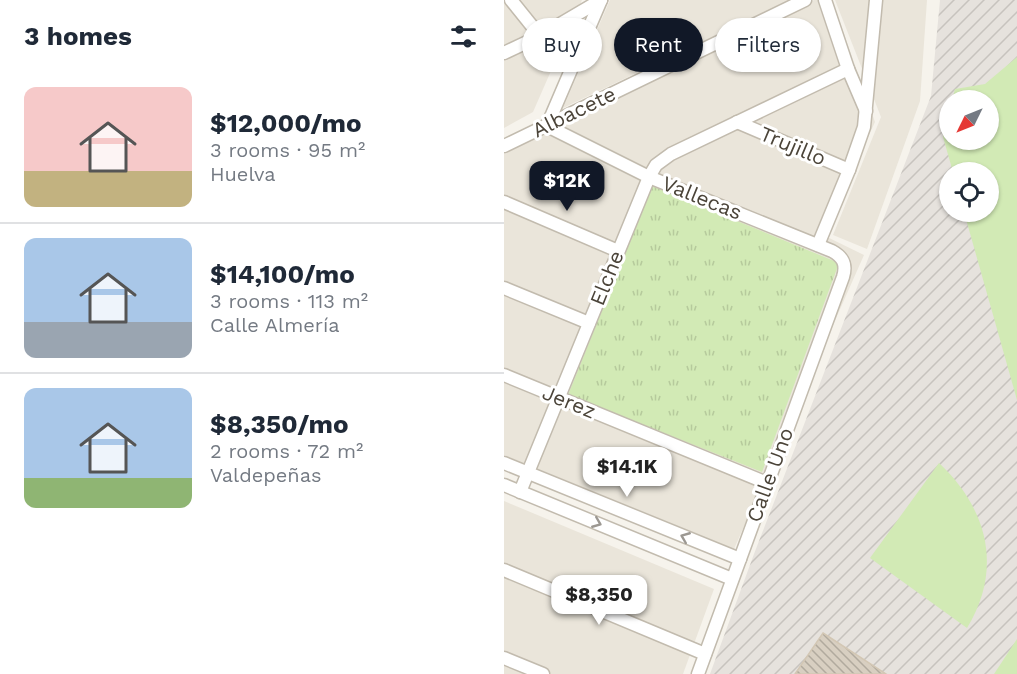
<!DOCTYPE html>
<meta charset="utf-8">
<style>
:root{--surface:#fff;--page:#f6f6f7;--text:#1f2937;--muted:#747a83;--line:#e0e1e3;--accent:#111827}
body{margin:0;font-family:"Work Sans",sans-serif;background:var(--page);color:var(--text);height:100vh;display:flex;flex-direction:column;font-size:22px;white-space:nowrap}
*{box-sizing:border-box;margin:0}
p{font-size:20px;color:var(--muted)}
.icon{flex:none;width:33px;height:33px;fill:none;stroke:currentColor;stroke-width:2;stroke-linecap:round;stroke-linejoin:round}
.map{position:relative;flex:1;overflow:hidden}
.side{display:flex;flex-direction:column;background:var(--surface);width:504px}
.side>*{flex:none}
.top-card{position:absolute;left:18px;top:18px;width:405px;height:54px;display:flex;gap:12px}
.needle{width:39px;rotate:227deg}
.controls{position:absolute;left:435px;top:90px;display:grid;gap:12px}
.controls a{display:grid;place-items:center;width:60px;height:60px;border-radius:50%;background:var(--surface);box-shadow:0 2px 4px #0004;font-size:30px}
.price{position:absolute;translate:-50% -51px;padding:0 14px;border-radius:12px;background:#fff;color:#222;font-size:20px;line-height:39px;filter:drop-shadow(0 2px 3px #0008)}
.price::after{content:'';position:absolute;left:50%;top:36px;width:18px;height:14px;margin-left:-9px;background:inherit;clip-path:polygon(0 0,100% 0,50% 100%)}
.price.active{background:var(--accent);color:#fff}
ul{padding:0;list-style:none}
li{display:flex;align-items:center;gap:18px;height:150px;padding:0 24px}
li+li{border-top:2px solid var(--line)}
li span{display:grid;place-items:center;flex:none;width:168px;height:120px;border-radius:12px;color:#555}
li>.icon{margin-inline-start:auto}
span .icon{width:72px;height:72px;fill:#fffc;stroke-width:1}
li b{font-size:26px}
h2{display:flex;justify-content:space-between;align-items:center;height:72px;padding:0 24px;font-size:26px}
.pill{padding:0 21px;border-radius:27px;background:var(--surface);box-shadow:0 2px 4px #0004;font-size:21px;line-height:54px}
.pill.active{background:var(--accent);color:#fff}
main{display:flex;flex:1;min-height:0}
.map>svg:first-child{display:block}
.residential{fill:#eae5da}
.industrial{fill:url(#industrial-furrows);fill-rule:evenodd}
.grass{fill:#d2eab5}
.park{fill:url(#park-tufts)}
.building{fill:url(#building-back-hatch);stroke:#d3c7b4;stroke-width:1.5}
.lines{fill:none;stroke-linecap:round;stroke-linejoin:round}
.minor-casing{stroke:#c2bbae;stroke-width:15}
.minor{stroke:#fff;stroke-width:12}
.oneway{stroke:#9c9892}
.labels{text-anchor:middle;stroke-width:6;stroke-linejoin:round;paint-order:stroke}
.street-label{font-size:21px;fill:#4b4439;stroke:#fff}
</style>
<main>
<section class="side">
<h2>3 homes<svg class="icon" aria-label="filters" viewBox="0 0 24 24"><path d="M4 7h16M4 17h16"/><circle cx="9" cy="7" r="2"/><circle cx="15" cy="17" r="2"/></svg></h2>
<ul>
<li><span style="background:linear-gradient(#f6c9c9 70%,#c2b280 0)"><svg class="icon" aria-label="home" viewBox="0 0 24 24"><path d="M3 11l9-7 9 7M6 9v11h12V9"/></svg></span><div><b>$12,000/mo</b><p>3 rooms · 95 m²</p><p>Huelva</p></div></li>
<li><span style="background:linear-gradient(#a9c7e8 70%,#9aa5b1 0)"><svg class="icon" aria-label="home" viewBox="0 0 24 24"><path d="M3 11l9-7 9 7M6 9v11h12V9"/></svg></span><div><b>$14,100/mo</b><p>3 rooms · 113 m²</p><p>Calle Almería</p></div></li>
<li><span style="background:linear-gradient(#a9c7e8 75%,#8fb573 0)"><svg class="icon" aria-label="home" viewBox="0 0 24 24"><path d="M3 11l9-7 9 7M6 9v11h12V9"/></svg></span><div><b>$8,350/mo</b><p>2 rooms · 72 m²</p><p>Valdepeñas</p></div></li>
</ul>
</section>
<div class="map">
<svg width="513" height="674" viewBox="0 0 513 674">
<defs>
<pattern id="industrial-furrows" width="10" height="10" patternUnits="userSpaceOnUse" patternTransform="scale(1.5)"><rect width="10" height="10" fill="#e6e2dd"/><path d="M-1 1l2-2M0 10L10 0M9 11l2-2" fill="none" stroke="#c7c3be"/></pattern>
<pattern id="park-tufts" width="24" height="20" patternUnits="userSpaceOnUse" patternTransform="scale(1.5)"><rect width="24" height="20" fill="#d2eab5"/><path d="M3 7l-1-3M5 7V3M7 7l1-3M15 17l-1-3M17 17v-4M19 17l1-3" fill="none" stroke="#b6ca9c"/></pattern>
<pattern id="building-back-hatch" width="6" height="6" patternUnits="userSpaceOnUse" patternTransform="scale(1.5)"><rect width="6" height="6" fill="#d8cfc1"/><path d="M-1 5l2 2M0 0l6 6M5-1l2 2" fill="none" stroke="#b1aa9e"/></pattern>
</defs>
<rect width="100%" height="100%" fill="#f6f3ec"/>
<!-- residential -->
<g class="residential">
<polygon points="0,0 78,0 29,112 0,128"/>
<polygon points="106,0 286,0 59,108"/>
<polygon points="310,0 328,0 371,122 319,235 360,255 230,549 0,455 0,154"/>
<polygon points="331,0 423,0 416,101 363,249 329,235 377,117"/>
<polygon points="0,501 210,589 179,674 0,674"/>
</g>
<!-- industrial -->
<path class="industrial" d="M436 0H513V674H206L250 554 427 96ZM446 100H484V140H446ZM446 172H484V212H446Z"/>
<!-- grass -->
<g class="grass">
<polygon points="513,57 513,400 460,212 484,212 484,172 449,172 439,137 445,112 446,140 484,140 484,100 448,100 451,89 481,84"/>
<path d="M435 463C484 509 499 569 463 628L366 558Z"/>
<polygon points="513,639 513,674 490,674"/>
</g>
<!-- park -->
<polygon class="park" points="148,186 335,263 258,472 64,395"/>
<!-- building -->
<polygon class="building" points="319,633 382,674 291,674"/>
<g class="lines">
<defs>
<g id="minor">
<polyline points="7,0 36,36"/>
<path d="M97 0 43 126 145 177 328 251C339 257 343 264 339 277L194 674"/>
<polyline points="321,0 344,69 362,111"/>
<polyline points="0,53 36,36 97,0"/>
<polyline points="233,122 345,170"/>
<polyline points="0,146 301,0"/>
<polyline points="0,202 114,251"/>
<polyline points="314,245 345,170 360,127 372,0"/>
<polyline points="0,288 85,323"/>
<polyline points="0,375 263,483"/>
<polyline points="0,463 236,559"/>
<polyline points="0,485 228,579"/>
<polyline points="16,492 145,177 152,165 167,154 344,69"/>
<polyline points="0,570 201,654"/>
<polyline points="0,658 39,674"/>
</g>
</defs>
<!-- minor casing -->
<use href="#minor" class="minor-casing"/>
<!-- minor -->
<use href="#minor" class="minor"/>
</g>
<!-- one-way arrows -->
<defs><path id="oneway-chevron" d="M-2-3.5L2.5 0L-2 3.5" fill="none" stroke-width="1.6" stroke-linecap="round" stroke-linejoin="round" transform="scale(1.5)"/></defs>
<g class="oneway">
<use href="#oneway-chevron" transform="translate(93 523) rotate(22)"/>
<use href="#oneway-chevron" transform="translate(181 537) rotate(-158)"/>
</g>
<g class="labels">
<!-- street labels -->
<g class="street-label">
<text transform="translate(70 112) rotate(-26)" y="7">Albacete</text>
<text transform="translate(289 146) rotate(23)" y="7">Trujillo</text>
<text transform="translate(198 198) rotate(22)" y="7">Vallecas</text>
<text transform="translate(103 278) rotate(-68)" y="7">Elche</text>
<text transform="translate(65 402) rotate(22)" y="7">Jerez</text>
<text transform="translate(266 475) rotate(-70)" y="7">Calle Uno</text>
</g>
</g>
</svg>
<div class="controls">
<a><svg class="needle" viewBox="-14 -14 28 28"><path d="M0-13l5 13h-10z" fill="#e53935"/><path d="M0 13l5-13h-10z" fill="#747a83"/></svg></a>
<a><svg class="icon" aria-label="locate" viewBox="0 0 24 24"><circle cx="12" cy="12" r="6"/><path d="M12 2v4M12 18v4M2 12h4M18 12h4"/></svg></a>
</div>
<b class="price active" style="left:63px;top:212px">$12K</b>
<b class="price" style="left:123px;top:498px">$14.1K</b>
<b class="price" style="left:95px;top:626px">$8,350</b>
<div class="top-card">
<a class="pill">Buy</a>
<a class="pill active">Rent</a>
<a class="pill">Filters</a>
</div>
</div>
</main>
